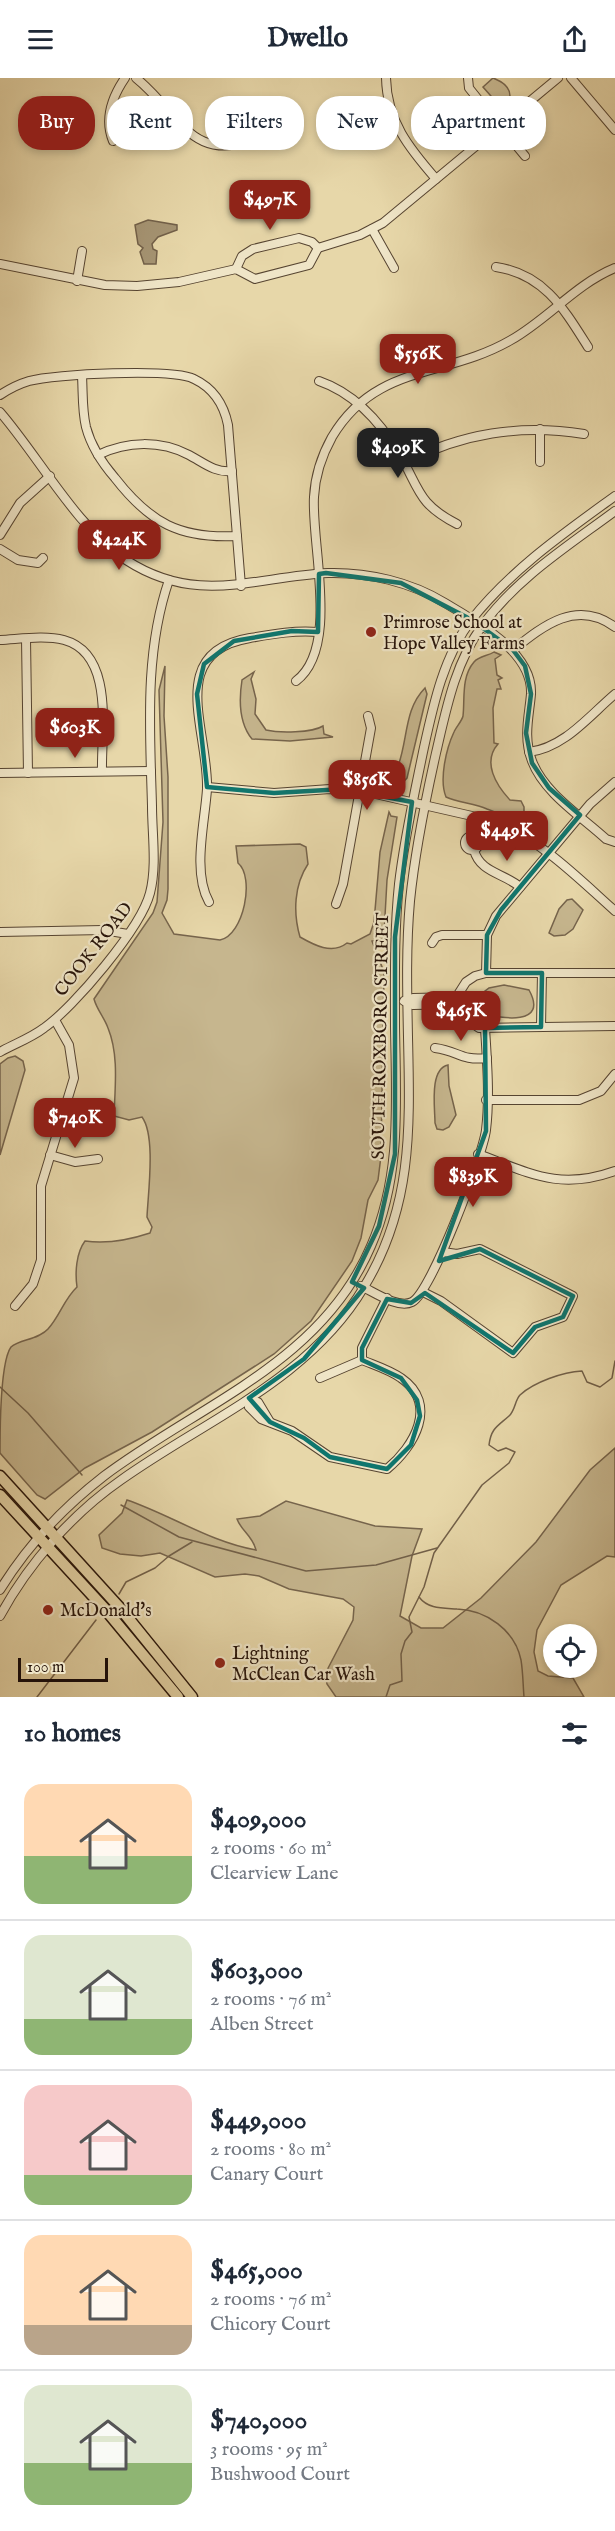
<!DOCTYPE html>
<meta charset="utf-8">
<style>
:root{--surface:#fff;--page:#f2f2f3;--text:#1f2937;--muted:#747a83;--line:#e0e1e3;--accent:#8f2418}
body{margin:0;font-family:"IM FELL English",serif;background:var(--page);color:var(--text);height:100vh;display:flex;flex-direction:column;font-size:22px;white-space:nowrap}
*{box-sizing:border-box;margin:0}
p{font-size:20px;color:var(--muted)}
.icon{flex:none;width:33px;height:33px;fill:none;stroke:currentColor;stroke-width:2;stroke-linecap:round;stroke-linejoin:round}
.map{position:relative;height:1619px;overflow:hidden}
.drawer{display:flex;flex-direction:column;background:var(--surface);flex:1}
.drawer>*{flex:none}
.banner{position:absolute;left:18px;top:18px;width:579px;height:54px;display:flex;gap:12px}
.controls{position:absolute;left:543px;top:1546px;display:grid;gap:12px}
.controls a{display:grid;place-items:center;width:54px;height:54px;border-radius:50%;background:var(--surface);box-shadow:0 3px 9px #0003;font-size:30px}
.scale{position:absolute;left:18px;bottom:15px;width:90px;box-sizing:border-box;padding-left:6px;border:3px solid #261309;border-top:0;font-size:16px;line-height:21px;white-space:nowrap;color:#261309;-webkit-text-stroke:4px #efe5c7;paint-order:stroke}
.price{position:absolute;translate:-50% -51px;padding:0 14px;border-radius:12px;background:var(--accent);color:#fff;font-size:20px;line-height:39px;filter:drop-shadow(0 2px 3px #0008)}
.price::after{content:'';position:absolute;left:50%;top:36px;width:18px;height:14px;margin-left:-9px;background:inherit;clip-path:polygon(0 0,100% 0,50% 100%)}
.price.on{background:#222;color:#fff}
ul{padding:0;list-style:none}
li{display:flex;align-items:center;gap:18px;height:150px;padding:0 24px}
li+li{border-top:2px solid var(--line)}
li span{display:grid;place-items:center;flex:none;width:168px;height:120px;border-radius:18px;color:#555}
li>.icon{margin-inline-start:auto}
span .icon{width:72px;height:72px;fill:#fffc;stroke-width:1}
li b{font-size:26px}
h2{display:flex;justify-content:space-between;align-items:center;height:72px;padding:0 24px;font-size:26px}
.chip{padding:0 21px;border-radius:24px;background:var(--surface);box-shadow:0 3px 9px #0003;font-size:21px;line-height:54px}
.chip.on{background:var(--accent);color:#fff}
header{display:flex;justify-content:space-between;align-items:center;height:78px;padding:0 24px;background:var(--surface);font-size:27px;font-weight:800}
.map>svg:first-child{display:block}
.green{fill:#c6b68e;stroke:#76644c;stroke-width:1.5}
.water{fill:#a59473;stroke:#726049;stroke-width:1.5}
.lines{fill:none;stroke-linecap:round;stroke-linejoin:round}
.stream{stroke:#726049;stroke-width:1.5}
.minor-casing{stroke:#564431;stroke-width:10}
.major-casing{stroke:#261309;stroke-width:13}
.minor{stroke:#efe5c7;stroke-width:8}
.major{stroke:#e7d7a9;stroke-width:10}
.marked{fill:none;stroke:#0f766e;stroke-width:4.5;stroke-linejoin:round}
.poi-dot{fill:#8f2418;stroke:#efe5c7;stroke-width:2}
.labels{text-anchor:middle;stroke-width:4.5;stroke-linejoin:round;paint-order:stroke}
.poi-label{font-size:18px;fill:#261309;stroke:#efe5c7;text-anchor:start}
.street-label{font-size:18px;fill:#261309;stroke:#efe5c7}
</style>
<header><svg class="icon" aria-label="menu" viewBox="0 0 24 24"><path d="M4 6h16M4 12h16M4 18h16"/></svg>Dwello<svg class="icon" aria-label="share" viewBox="0 0 24 24"><path d="M12 15V3M7 8l5-5 5 5M5 13v7h14v-7"/></svg></header>
<div class="map">
<svg width="615" height="1619" viewBox="0 0 615 1619">
<rect width="100%" height="100%" fill="#e7d7a9"/>
<filter id="stains"><feTurbulence type="fractalNoise" baseFrequency=".00333" numOctaves="4"/><feColorMatrix values="0 0 0 0 .2 0 0 0 0 .09 0 0 0 0 .02 0 0 0 .5 -.17"/></filter>
<radialGradient id="worn" r=".72"><stop offset=".6" stop-color="#630" stop-opacity="0"/><stop offset="1" stop-color="#630" stop-opacity=".3"/></radialGradient>
<!-- green -->
<g class="green">
<path d="M493 0C501 3 510 8 510 18L498 26 483 9Z"/>
<path d="M494 574 501 577 495 581 497 597 502 600 498 602 501 611H497L493 630 494 665 498 666C482 684 496 707 510 722L521 723 524 729V740L544 753 543 759C524 750 507 738 487 731 474 725 459 725 446 719 439 702 446 671 454 654 456 649 462 643 463 638 465 621 461 599 474 584 479 578 488 578 494 574Z"/>
<path d="M165 588 164 638 168 699V811L167 822 162 835 174 856 220 862C244 857 255 799 238 785L236 768 300 766 306 769 308 786C294 807 293 835 300 859 314 867 332 877 347 865L351 866 370 856 374 844 380 774 389 734 391 738 397 739 387 802 384 856 383 861 372 863 384 894 381 1078 378 1102 368 1122 361 1160 352 1183 311 1243 274 1276 152 1354 85 1390 45 1421 37 1417 0 1375C0 1352 0 1284 11 1269 20 1261 38 1262 48 1251 60 1238 64 1221 77 1209 75 1195 76 1175 85 1163 107 1166 129 1162 150 1155L152 1149 147 1139C148 1115 156 1058 142 1039L129 1042 114 1038C115 1009 119 977 108 950 104 939 97 932 94 921L153 835 157 824 163 744 159 612Z"/>
<path d="M254 594 251 601 256 621 255 636 266 652C279 655 312 655 323 648L324 656 333 659 290 663 252 661C239 645 239 621 242 602Z"/>
<path d="M425 610 427 616 407 700 398 709 393 689 398 688C408 662 404 631 425 610Z"/>
<polygon points="572,821 583,832 573,851 565,857 554,858 549,855 559,831 567,822"/>
<path d="M504 907 529 912C549 948 501 941 482 935L479 928 480 917 489 910Z"/>
<polygon points="15,978 23,983 25,992 0,1077 0,986 8,980"/>
<path d="M448 987 449 1008 456 1037 449 1049 443 1052 437 1051 435 1045C435 1030 429 991 448 987Z"/>
<path d="M615 1370V1479L607 1478 561 1507 537 1552 534 1574 538 1593 548 1598 573 1600 584 1619H336L327 1606 325 1596 353 1542 354 1529 343 1521 289 1511 259 1498 245 1496 215 1499 160 1475 141 1478 120 1476 102 1470 99 1457 122 1435 127 1422C171 1437 210 1464 256 1472 252 1457 242 1454 237 1441L260 1438 286 1423 375 1448 422 1451 412 1478 400 1538 421 1550H443L481 1520 536 1464 590 1392Z"/>
</g>
<!-- water -->
<polygon class="water" points="148,142 177,147 177,152 158,159 152,166 153,171 157,173 156,186 144,186 140,174 143,170 138,166 135,147"/>
<g class="lines">
<!-- stream -->
<g class="stream">
<polyline points="0,1309 28,1335 82,1397"/>
<polyline points="121,1427 179,1459 306,1493 376,1487 437,1470"/>
<polyline points="119,1516 126,1504 155,1490 169,1478 192,1464"/>
<path d="M419 1519C428 1531 442 1530 457 1531 486 1532 515 1552 521 1582 523 1594 523 1607 524 1619"/>
<polyline points="37,1619 96,1542"/>
<path d="M386 1619 390 1607 402 1603 401 1576 405 1563 412 1554 409 1539 424 1509 434 1475 482 1407 509 1385 515 1374 506 1370 498 1373 489 1367C491 1350 498 1348 509 1338 515 1333 515 1322 520 1317 534 1304 563 1294 582 1293L587 1304 600 1309 612 1300 615 1283"/>
</g>
<defs>
<g id="minor">
<path d="M136 0C180 35 191 89 261 59"/>
<path d="M386 0C387 43 409 70 436 101"/>
<polyline points="468,0 469,10 477,20 525,78"/>
<polyline points="571,0 615,52"/>
<circle cx="271" cy="54" r="11"/>
<path d="M113 63C104 41 112 19 125 0"/>
<polyline points="372,151 394,190"/>
<polyline points="318,170 360,157 383,145 558,0"/>
<polyline points="0,186 105,207 137,208 179,204 236,191 255,201 309,187 318,170"/>
<path d="M496 189C544 196 564 231 588 269"/>
<polyline points="236,191 242,178 253,171 299,160 312,164 318,170"/>
<polyline points="77,203 82,173"/>
<path d="M82 298C83 315 82 332 86 349 91 368 102 385 115 400 150 445 180 461 237 458"/>
<path d="M319 303C354 315 381 345 400 377 420 412 418 426 457 446"/>
<path d="M0 317C9 311 19 306 29 303 54 296 173 290 194 301 213 310 224 327 228 347L241 508"/>
<path d="M0 334C39 379 77 450 126 482 197 528 253 499 328 495 368 494 411 504 445 525 477 544 533 574 531 616 529 639 523 659 532 683 544 715 581 738 606 761L615 764"/>
<polyline points="540,351 540,384"/>
<path d="M98 377C127 363 160 362 189 377 204 385 215 395 232 393"/>
<path d="M404 385C462 355 520 346 584 356"/>
<polyline points="0,457 20,425 50,398"/>
<polyline points="0,471 18,482 38,485 43,480"/>
<polyline points="26,561 28,695"/>
<path d="M0 562C20 561 45 557 64 562 115 576 101 654 102 693"/>
<path d="M513 572C544 547 577 521 615 549"/>
<path d="M296 603C340 570 311 467 314 419 315 399 322 377 332 359 376 285 446 300 511 262 548 241 576 206 615 190"/>
<path d="M529 674C564 670 589 638 615 616"/>
<polyline points="0,695 151,693"/>
<path d="M207 709 274 715 330 711 358 712 494 743C542 763 577 799 615 833"/>
<circle cx="472" cy="765" r="7"/>
<path d="M474 772C480 795 504 795 520 809"/>
<path d="M209 824C192 794 205 744 207 711 209 653 165 574 250 560 273 556 295 552 318 554"/>
<polyline points="336,826 343,806 371,650 368,638"/>
<polyline points="0,854 103,852 128,856"/>
<polyline points="432,865 436,859 442,857 487,857"/>
<polyline points="486,895 487,857 496,838 590,726 615,704"/>
<polyline points="615,895 486,895 475,898 466,904 459,915 458,927 462,938 479,950 615,948"/>
<polyline points="404,923 413,927 458,926"/>
<polyline points="409,923 413,920 458,919"/>
<polyline points="541,949 542,895"/>
<path d="M435 970C459 973 460 983 487 980"/>
<path d="M0 974C14 966 31 960 44 950 74 929 141 850 150 815 157 788 152 756 152 728 150 652 144 575 169 502"/>
<polyline points="486,1022 579,1022 601,1013 615,996"/>
<path d="M478 1076C530 1095 559 1113 615 1093"/>
<polyline points="50,1077 75,1084 98,1081"/>
<path d="M361 1208C374 1214 398 1231 412 1224 431 1215 483 1077 486 1052 490 1019 487 983 485 950"/>
<polyline points="423,1214 441,1223 513,1275 535,1249 563,1239 573,1218 480,1171 457,1176 443,1174"/>
<polyline points="15,1228 33,1206 41,1182 41,1108 74,1000 69,967 55,942"/>
<polyline points="362,1282 362,1270 387,1220"/>
<polyline points="251,1322 258,1324 270,1344"/>
<path d="M252 1323 249 1329 261 1341 292 1353 330 1379 387 1391C414 1369 439 1326 401 1300 390 1292 374 1287 362 1282L320 1300"/>
<path d="M0 1512C27 1468 64 1429 104 1398 200 1326 321 1285 371 1168 402 1097 396 1024 395 948 395 901 394 854 399 806 404 762 414 718 423 674 433 628 443 579 472 541 512 491 564 455 615 418"/>
<path d="M0 1538C28 1486 72 1436 121 1402 205 1342 309 1302 364 1209 413 1129 410 1049 408 959 407 913 406 868 410 823 415 773 425 724 436 675 446 632 455 585 482 548 517 500 568 468 615 433"/>
</g>
<g id="major">
<polyline points="0,1398 120,1530 192,1619"/>
<polyline points="0,1417 105,1531 178,1619"/>
</g>
</defs>
<!-- minor casing -->
<use href="#minor" class="minor-casing"/>
<!-- major casing -->
<use href="#major" class="major-casing"/>
<!-- minor -->
<use href="#minor" class="minor"/>
<!-- major -->
<use href="#major" class="major"/>
</g>
<!-- marked area -->
<path class="marked" d="M326 495 401 505 472 542 513 572 525 588 531 616 526 655 532 685 549 710 580 737 501 832 487 857 486 895H542L541 949 485 950 486 1053 439 1183 480 1171 573 1218 563 1239 535 1249 513 1275 425 1215 411 1225 387 1221 362 1270V1282L401 1300 417 1322 420 1338 411 1367 387 1391 330 1379 304 1360 270 1344 249 1320 304 1281 364 1210 352 1204 379 1148 395 1076V859L412 724 344 711 274 715 207 709 197 616 204 586 234 563 292 553 318 554 319 496Z"/>
<!-- markers -->
<g class="poi-dot">
<circle cx="371" cy="554" r="6"/>
<circle cx="48" cy="1532" r="6"/>
<circle cx="220" cy="1585" r="6"/>
</g>
<g class="labels">
<!-- poi labels -->
<g class="poi-label">
<text x="383" y="550">Primrose School at<tspan x="383" dy="21">Hope Valley Farms</tspan></text>
<text x="60" y="1538">McDonald's</text>
<text x="232" y="1581">Lightning<tspan x="232" dy="21">McClean Car Wash</tspan></text>
</g>
<!-- street labels -->
<g class="street-label">
<text transform="translate(93 871) rotate(-52)" y="6">COOK ROAD</text>
<text transform="translate(380 958) rotate(-89)" y="6">SOUTH ROXBORO STREET</text>
</g>
</g>
<rect width="100%" height="100%" filter="url(#stains)"/>
<rect width="100%" height="100%" fill="url(#worn)"/>
</svg>
<div class="controls">
<a><svg class="icon" aria-label="locate" viewBox="0 0 24 24"><circle cx="12" cy="12" r="6"/><path d="M12 2v4M12 18v4M2 12h4M18 12h4"/></svg></a>
</div>
<div class="scale">100 m</div>
<b class="price" style="left:270px;top:153px">$497K</b>
<b class="price" style="left:418px;top:307px">$556K</b>
<b class="price on" style="left:398px;top:401px">$409K</b>
<b class="price" style="left:119px;top:493px">$424K</b>
<b class="price" style="left:75px;top:681px">$603K</b>
<b class="price" style="left:367px;top:733px">$856K</b>
<b class="price" style="left:507px;top:784px">$449K</b>
<b class="price" style="left:461px;top:964px">$465K</b>
<b class="price" style="left:75px;top:1071px">$740K</b>
<b class="price" style="left:473px;top:1130px">$839K</b>
<div class="banner">
<a class="chip on">Buy</a>
<a class="chip">Rent</a>
<a class="chip">Filters</a>
<a class="chip">New</a>
<a class="chip">Apartment</a>
</div>
</div>
<section class="drawer">
<h2>10 homes<svg class="icon" aria-label="filters" viewBox="0 0 24 24"><path d="M4 7h16M4 17h16"/><circle cx="9" cy="7" r="2"/><circle cx="15" cy="17" r="2"/></svg></h2>
<ul>
<li><span style="background:linear-gradient(#ffd9b3 60%,#8fb573 0)"><svg class="icon" aria-label="home" viewBox="0 0 24 24"><path d="M3 11l9-7 9 7M6 9v11h12V9"/></svg></span><div><b>$409,000</b><p>2 rooms · 60 m²</p><p>Clearview Lane</p></div></li>
<li><span style="background:linear-gradient(#dfe7d0 70%,#8fb573 0)"><svg class="icon" aria-label="home" viewBox="0 0 24 24"><path d="M3 11l9-7 9 7M6 9v11h12V9"/></svg></span><div><b>$603,000</b><p>2 rooms · 76 m²</p><p>Alben Street</p></div></li>
<li><span style="background:linear-gradient(#f6c9c9 75%,#8fb573 0)"><svg class="icon" aria-label="home" viewBox="0 0 24 24"><path d="M3 11l9-7 9 7M6 9v11h12V9"/></svg></span><div><b>$449,000</b><p>2 rooms · 80 m²</p><p>Canary Court</p></div></li>
<li><span style="background:linear-gradient(#ffd9b3 75%,#b9a48a 0)"><svg class="icon" aria-label="home" viewBox="0 0 24 24"><path d="M3 11l9-7 9 7M6 9v11h12V9"/></svg></span><div><b>$465,000</b><p>2 rooms · 76 m²</p><p>Chicory Court</p></div></li>
<li><span style="background:linear-gradient(#dfe7d0 65%,#8fb573 0)"><svg class="icon" aria-label="home" viewBox="0 0 24 24"><path d="M3 11l9-7 9 7M6 9v11h12V9"/></svg></span><div><b>$740,000</b><p>3 rooms · 95 m²</p><p>Bushwood Court</p></div></li>
</ul>
</section>
